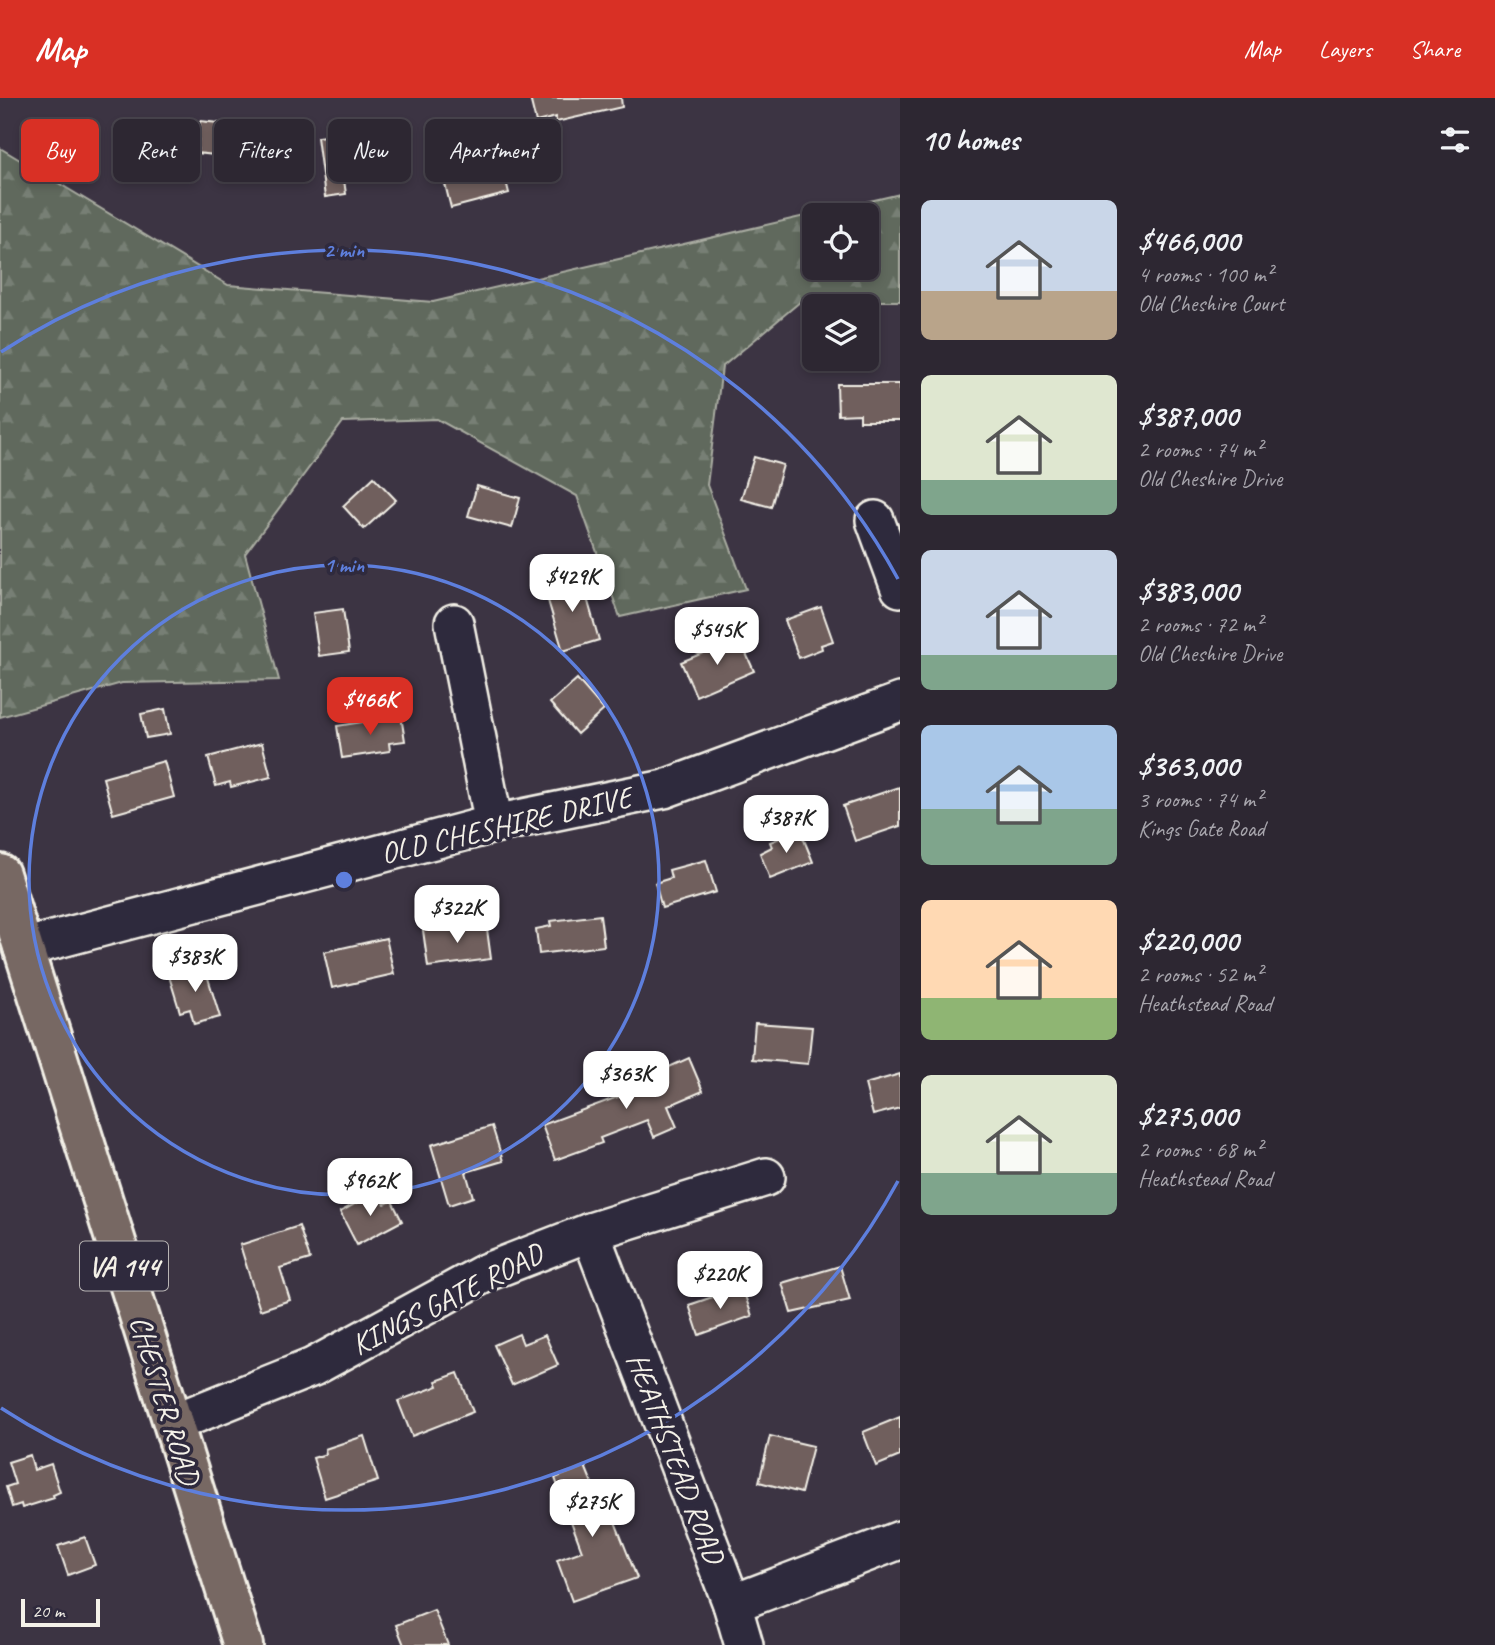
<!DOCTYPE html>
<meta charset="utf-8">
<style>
:root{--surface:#2d2732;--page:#39333e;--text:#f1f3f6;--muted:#a7a5ac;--line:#48444d;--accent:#d93025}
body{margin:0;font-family:Caveat,sans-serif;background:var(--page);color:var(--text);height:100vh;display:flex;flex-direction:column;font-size:26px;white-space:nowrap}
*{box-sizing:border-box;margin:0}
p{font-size:23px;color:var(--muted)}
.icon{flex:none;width:38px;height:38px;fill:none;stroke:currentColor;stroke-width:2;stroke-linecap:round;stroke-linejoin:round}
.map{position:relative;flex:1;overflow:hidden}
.drawer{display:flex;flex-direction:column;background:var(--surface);width:595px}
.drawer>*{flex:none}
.guide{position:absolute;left:21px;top:21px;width:665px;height:63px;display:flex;gap:14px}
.tools{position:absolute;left:802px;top:105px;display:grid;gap:14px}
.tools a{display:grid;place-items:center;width:77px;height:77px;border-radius:10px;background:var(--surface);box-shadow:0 4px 10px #0003,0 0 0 2px var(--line);font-size:35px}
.scale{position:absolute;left:21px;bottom:18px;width:79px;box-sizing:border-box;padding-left:7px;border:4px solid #f4f1e8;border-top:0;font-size:19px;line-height:24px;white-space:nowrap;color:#f4f1e8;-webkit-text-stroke:5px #2f2a3d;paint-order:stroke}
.price{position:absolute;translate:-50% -60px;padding:0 16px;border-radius:14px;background:#fff;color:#222;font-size:23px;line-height:46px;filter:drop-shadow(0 2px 4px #0008)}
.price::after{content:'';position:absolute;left:50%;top:42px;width:21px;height:16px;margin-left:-10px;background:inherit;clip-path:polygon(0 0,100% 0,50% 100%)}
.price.active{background:var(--accent);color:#fff}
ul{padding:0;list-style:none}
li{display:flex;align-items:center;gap:21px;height:175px;padding:0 21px}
li span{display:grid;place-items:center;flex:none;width:196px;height:140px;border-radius:10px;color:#555}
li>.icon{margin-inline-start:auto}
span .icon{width:84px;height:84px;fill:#fffc;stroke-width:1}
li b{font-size:30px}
h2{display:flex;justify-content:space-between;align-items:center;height:84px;padding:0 21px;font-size:30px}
.pill{padding:0 24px;border-radius:10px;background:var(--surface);box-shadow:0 4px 10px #0003,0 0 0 2px var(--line);font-size:24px;line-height:63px}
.pill.active{background:var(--accent);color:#fff}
header{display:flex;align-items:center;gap:42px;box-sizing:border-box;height:98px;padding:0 35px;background:var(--accent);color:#fff}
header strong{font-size:33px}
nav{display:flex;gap:38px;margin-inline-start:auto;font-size:24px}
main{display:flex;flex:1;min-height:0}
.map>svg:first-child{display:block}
.forest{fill:url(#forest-firs);stroke:#aaada2;stroke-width:2;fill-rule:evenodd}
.building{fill:#705e5d;stroke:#f4f1e8;stroke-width:2}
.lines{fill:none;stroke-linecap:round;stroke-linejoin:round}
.minor-casing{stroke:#f4f1e8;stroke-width:42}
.major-casing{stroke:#f4f1e8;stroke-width:44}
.minor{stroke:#2f2a3d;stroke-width:37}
.major{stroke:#776864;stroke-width:38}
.ring{fill:none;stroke:#5e7fdd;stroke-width:3.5}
.labels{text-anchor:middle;stroke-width:7;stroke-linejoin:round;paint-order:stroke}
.shield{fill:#2f2a3d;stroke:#b9b5b5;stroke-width:2}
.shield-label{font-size:28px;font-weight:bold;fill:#f4f1e8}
.street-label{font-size:30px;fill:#f4f1e8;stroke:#2f2a3d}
.centre{fill:#5e7fdd;stroke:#2f2a3d;stroke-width:3.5}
.ring-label{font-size:21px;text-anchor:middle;font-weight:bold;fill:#5e7fdd;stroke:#2f2a3d;stroke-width:7;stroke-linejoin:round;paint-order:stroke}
</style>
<header>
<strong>Map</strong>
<nav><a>Map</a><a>Layers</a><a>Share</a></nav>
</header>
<main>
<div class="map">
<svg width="900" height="1547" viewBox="0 0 900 1547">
<defs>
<pattern id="forest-firs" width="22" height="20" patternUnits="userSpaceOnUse" patternTransform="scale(1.75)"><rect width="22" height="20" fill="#60695d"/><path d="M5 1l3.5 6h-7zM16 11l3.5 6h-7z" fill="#777f74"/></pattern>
</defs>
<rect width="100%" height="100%" fill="#3c3443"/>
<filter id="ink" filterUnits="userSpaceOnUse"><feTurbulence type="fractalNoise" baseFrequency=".0143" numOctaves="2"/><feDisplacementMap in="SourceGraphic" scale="14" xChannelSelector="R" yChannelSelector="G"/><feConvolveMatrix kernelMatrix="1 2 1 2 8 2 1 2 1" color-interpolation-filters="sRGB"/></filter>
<g filter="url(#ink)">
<!-- forest -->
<path class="forest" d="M0 50 228 187 433 204 900 96V203H801L722 269 707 387 746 491 620 519 577 398 437 321 343 324 245 456 279 582 122 585 0 619ZM814 117H866V170H814Z"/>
<!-- building -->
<g class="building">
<polygon points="530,0 621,0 622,9 556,24 556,19 536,24"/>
<polygon points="200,23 255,29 251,61 197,55"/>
<polygon points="362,33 368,79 344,82 346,96 325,99 317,39"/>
<polygon points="500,59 509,95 451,110 442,74"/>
<polygon points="837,286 900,286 900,323 860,323 860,316 838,317"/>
<polygon points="754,359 783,367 771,409 741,401"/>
<polygon points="374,379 396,402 364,431 343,408"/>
<polygon points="477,388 520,400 512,430 468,418"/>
<polygon points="581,479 599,542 563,553 544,489"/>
<polygon points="821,509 833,543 821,547 822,551 799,560 785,522"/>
<polygon points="343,511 349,554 319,558 313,515"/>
<polygon points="739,540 754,573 696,598 681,564"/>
<polygon points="577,581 604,612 577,636 550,605"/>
<polygon points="165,611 170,636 146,640 141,616"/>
<polygon points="401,618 405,643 389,645 390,653 342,660 337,628"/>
<polygon points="262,645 271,679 231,689 230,684 216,688 208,659"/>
<polygon points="164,663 174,699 113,716 103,680"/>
<polygon points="900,689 900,728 855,743 843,708"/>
<polygon points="800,732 813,764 770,781 760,755 772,749 770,744"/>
<polygon points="706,762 716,794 662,810 655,785 671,780 669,772"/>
<polygon points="600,817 604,848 539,856 536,831 551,828 550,823"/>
<polygon points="486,824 491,861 428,869 423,832"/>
<polygon points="386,840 394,876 332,890 324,854"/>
<polygon points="204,867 220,919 194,926 190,911 180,914 169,878"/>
<polygon points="755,925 812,929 808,966 752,961"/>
<polygon points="689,960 703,993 668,1008 677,1029 654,1039 647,1022 600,1040 602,1045 555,1062 542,1027 634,993 631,986"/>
<polygon points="900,976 900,1010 873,1017 865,986"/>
<polygon points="492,1028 503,1063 466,1074 473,1099 449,1107 431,1047"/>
<polygon points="378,1093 385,1106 392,1103 402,1123 357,1147 340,1114"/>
<polygon points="299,1128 310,1161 280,1170 290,1202 260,1212 240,1147"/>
<polygon points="840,1168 850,1202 791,1215 782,1185"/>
<polygon points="742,1189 752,1218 699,1237 689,1207"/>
<polygon points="519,1236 523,1246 545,1237 558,1267 512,1287 494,1247"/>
<polygon points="458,1275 473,1314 412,1338 398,1303 438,1288 436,1283"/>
<polygon points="900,1319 900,1358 876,1368 863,1334"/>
<polygon points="364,1338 378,1383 325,1400 313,1360 326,1356 325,1351"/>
<polygon points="770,1338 813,1348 801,1395 759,1384"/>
<polygon points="30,1357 34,1372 51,1366 60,1394 53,1397 54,1400 22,1410 21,1406 12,1409 6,1389 15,1386 8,1364"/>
<polygon points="585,1368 596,1395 603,1393 637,1480 572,1503 557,1462 582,1453 555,1380"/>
<polygon points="85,1439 95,1467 68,1477 58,1448"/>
<polygon points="434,1512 448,1547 404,1547 396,1527"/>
</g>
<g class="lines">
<defs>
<g id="minor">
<polyline points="875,422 900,490"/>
<polyline points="454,525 494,726"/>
<polyline points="23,850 494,726 664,691 900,604"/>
<polyline points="590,1134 732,1506 744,1547"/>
<polyline points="173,1325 313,1269 487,1174 590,1134 766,1079"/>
<polyline points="732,1506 900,1442"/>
</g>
<polyline id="major" points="0,776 243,1547"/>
</defs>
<!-- minor casing -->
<use href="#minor" class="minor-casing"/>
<!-- major casing -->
<use href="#major" class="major-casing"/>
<!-- minor -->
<use href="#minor" class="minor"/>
<!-- major -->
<use href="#major" class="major"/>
</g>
</g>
<!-- distance rings -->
<g class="ring">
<circle cx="344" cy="782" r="315"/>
<path d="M898 1083A630 630 0 0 1 1 1310M1 254A630 630 0 0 1 898 481"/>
</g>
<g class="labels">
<!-- shield labels -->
<rect class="shield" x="80" y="1143.5" width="88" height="49" rx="5"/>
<g class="shield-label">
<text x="124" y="1178">VA 144</text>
</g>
<!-- street labels -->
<g class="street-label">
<text transform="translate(506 727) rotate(-13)" y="10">OLD CHESHIRE DRIVE</text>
<text transform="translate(447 1201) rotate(-27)" y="10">KINGS GATE ROAD</text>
<text transform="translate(165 1302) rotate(73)" y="10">CHESTER ROAD</text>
<text transform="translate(676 1360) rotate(69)" y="10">HEATHSTEAD ROAD</text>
</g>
</g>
<circle cx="344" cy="782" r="10" class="centre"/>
<g class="ring-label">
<text x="344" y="159">2 min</text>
<text x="344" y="474">1 min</text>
</g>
</svg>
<div class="tools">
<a><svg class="icon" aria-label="locate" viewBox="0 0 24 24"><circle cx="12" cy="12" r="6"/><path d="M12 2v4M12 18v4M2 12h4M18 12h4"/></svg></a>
<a><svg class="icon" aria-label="layers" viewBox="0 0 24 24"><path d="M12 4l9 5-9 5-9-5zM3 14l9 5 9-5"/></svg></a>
</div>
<div class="scale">20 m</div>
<b class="price" style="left:572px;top:516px">$429K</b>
<b class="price" style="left:717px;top:569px">$545K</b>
<b class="price active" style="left:370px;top:639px">$466K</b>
<b class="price" style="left:786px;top:757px">$387K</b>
<b class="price" style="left:457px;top:847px">$322K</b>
<b class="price" style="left:195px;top:896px">$383K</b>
<b class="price" style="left:626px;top:1013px">$363K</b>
<b class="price" style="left:370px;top:1120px">$962K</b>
<b class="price" style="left:720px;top:1213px">$220K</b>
<b class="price" style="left:592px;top:1441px">$275K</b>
<div class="guide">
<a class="pill active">Buy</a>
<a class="pill">Rent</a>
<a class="pill">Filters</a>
<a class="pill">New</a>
<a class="pill">Apartment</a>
</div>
</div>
<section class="drawer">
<h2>10 homes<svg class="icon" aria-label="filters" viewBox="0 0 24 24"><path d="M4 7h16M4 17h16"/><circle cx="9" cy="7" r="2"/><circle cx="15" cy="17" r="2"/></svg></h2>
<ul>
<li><span style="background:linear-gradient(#c9d6e8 65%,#b9a48a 0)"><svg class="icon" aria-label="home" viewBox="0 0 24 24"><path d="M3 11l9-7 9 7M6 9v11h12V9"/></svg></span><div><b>$466,000</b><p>4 rooms · 100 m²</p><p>Old Cheshire Court</p></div></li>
<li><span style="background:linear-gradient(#dfe7d0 75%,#7fa58c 0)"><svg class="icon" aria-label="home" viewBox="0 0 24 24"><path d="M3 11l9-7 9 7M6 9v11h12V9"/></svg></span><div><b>$387,000</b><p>2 rooms · 74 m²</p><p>Old Cheshire Drive</p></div></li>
<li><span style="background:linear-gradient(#c9d6e8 75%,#7fa58c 0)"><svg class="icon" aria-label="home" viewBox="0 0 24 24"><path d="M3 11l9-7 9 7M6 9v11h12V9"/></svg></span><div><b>$383,000</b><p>2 rooms · 72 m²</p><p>Old Cheshire Drive</p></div></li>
<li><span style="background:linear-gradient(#a9c7e8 60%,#7fa58c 0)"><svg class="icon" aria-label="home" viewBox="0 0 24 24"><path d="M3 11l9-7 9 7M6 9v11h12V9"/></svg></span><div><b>$363,000</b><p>3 rooms · 74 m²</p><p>Kings Gate Road</p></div></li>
<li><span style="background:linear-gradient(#ffd9b3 70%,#8fb573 0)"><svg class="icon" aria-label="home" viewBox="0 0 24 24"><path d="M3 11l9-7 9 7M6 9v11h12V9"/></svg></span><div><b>$220,000</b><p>2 rooms · 52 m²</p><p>Heathstead Road</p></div></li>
<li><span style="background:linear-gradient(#dfe7d0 70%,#7fa58c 0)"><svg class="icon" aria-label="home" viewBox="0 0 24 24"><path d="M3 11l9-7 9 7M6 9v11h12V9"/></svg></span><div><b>$275,000</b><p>2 rooms · 68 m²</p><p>Heathstead Road</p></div></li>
</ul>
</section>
</main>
